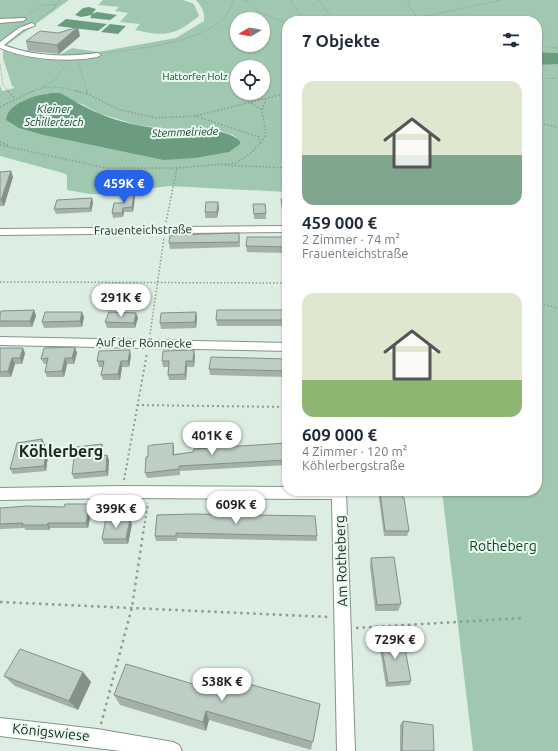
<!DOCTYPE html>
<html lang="de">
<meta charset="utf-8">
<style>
:root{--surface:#fff;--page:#f2f2f3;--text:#1f2937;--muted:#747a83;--accent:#2563eb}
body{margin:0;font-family:Ubuntu,sans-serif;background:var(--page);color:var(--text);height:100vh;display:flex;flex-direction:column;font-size:15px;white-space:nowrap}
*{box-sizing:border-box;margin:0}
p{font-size:13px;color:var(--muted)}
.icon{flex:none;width:22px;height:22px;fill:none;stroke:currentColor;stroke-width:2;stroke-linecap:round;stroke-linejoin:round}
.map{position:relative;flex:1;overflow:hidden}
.side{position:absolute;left:282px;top:16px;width:260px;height:480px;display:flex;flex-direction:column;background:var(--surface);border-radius:16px;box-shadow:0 1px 3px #0004}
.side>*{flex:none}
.needle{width:26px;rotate:260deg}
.fabs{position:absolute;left:230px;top:12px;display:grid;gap:8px}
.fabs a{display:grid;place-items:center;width:40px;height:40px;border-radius:50%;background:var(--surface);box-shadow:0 1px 3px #0004;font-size:20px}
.price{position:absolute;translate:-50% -34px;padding:0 9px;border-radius:14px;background:#fff;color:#222;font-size:13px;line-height:26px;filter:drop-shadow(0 1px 2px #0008)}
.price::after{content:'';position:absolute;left:50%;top:24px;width:12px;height:9px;margin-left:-6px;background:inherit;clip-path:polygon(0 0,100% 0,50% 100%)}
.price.active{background:var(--accent);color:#fff}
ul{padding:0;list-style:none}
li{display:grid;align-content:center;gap:8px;height:212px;padding:0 20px}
li span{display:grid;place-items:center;height:124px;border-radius:12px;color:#555}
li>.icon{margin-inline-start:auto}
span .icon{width:72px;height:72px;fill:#fffc;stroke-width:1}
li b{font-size:17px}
h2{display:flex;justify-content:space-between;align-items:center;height:48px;padding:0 20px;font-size:17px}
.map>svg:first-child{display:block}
.green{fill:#a0c8b0;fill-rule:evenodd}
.water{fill:#6b9c80}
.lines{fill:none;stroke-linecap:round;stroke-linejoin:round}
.minor-casing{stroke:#84948a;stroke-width:2}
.path-far3{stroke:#8e9b93;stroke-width:1;stroke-dasharray:1 1.5;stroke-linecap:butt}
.path-far2{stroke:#8e9b93;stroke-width:1.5;stroke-dasharray:1.5 2;stroke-linecap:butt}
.path-far1{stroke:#8e9b93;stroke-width:2;stroke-dasharray:2 3;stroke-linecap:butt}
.path{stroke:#8e9b93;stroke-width:2.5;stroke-dasharray:2.5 4;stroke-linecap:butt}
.minor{fill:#fff;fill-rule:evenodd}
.wall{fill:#a3b1a9}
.shaded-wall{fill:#849089}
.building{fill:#bdcec4;stroke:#849089}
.labels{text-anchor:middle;stroke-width:4;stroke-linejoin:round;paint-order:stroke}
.far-park-label{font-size:10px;fill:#103925;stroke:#e9faf0}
.far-water-label{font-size:11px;font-style:italic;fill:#123b27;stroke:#e9faf0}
.street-label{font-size:12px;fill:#1e2521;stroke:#e9faf0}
.near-park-label{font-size:14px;fill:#103925;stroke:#e9faf0}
.near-street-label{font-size:14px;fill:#1e2521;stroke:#e9faf0}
.district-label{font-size:16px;font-weight:bold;fill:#1e2521;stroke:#e9faf0}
</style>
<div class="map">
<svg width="558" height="751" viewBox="0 0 558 751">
<rect width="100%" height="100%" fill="#dcede2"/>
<!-- green -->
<g class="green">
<path d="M0 0H69L4 47 29 54 58 56 72 48 98 52 176 38 204 21C205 12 202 7 196 0H558V53L537 52V21H287V192L169 186 104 194H90L67 190V175L63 173 0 156V85L2 91 15 88 12 86 3 58V47L0 48ZM237 19H263V45H237ZM237 67H263V93H237ZM48 93 82 104 98 113 137 125 195 132 221 131 233 135 240 141 163 160 43 135 17 128 6 120C6 105 35 95 48 93Z"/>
<path d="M103 0H183L194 4 199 16C173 37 166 36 135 30L140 24 120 22 128 13 115 11 119 7 98 5Z"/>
<polygon points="549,64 558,64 558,751 473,751 442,491 537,491 537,65"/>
</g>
<!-- water -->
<g class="water">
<polygon points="89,7 96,9 92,14 97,12 117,15 110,20 90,18 92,15 81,17 75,15 83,8"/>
<polygon points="66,19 107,24 98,31 57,26"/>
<polygon points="110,24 126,26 118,34 101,32"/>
<polygon points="537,52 558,53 558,64 537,65"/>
<path d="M54 93H60C72 99 85 108 98 113 120 123 146 127 169 130 192 132 223 125 240 141V144L229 152 195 158 163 160 43 135 18 128 6 120C6 103 40 93 54 93Z"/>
</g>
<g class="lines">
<defs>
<g id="minor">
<polygon points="25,18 26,19 23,21 0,23 0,19"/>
<path d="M32 23 35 25 34 26 23 30 4 45C35 57 66 57 98 53L101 55C97 58 89 58 83 59 55 61 27 59 0 48V42L19 28Z"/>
<polygon points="287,226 287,232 0,235 0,229"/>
<polygon points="0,337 287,343 287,351 0,345"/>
<polygon points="122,486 287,487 287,491 346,491 355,751 337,751 332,499 122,498 0,500 0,488"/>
<polygon points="0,718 97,729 173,742 179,745 182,751 121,751 0,736"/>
</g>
</defs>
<!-- minor casing -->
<use href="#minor" class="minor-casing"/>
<!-- path-far3 -->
<g class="path-far3">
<polyline points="242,0 249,2 257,11 287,24"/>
<polyline points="290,0 305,21"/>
<polyline points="319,0 334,21"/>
<polyline points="410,0 408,4 417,18"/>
<polyline points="29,14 43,5 55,5"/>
<polyline points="91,16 93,14"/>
<polyline points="37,21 56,7 55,5 61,0"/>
<polyline points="403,21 501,0"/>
<polyline points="537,46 558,48"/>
<path d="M106 53C141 48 204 43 227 14 230 10 232 4 234 0"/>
<polyline points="0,64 3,85 9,92"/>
<polyline points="79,65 87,92"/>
<polyline points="537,79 558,78"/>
<polyline points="42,87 55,80 65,65"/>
<path d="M31 92C47 84 64 87 80 92"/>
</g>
<!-- path-far2 -->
<g class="path-far2">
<polyline points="8,91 15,99"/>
<polyline points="76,91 88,94 117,109 156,118 195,116 287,93"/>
<polyline points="87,91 88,94"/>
<polyline points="251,103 262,110"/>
<polyline points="0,107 33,91"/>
<polyline points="537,123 558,127"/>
<polyline points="0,142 8,145"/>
<polyline points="261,143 266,135 262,110 266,99"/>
<polyline points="0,145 106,168 177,168 236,163 250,154 260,144 259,137 195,116"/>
<polyline points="224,165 287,168"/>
<polyline points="166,222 177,168"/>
<polyline points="0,282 287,283"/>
<polyline points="537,303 558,308"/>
<polyline points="150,334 164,238"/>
</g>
<!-- path-far1 -->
<g class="path-far1">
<polyline points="137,405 287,407"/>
<polyline points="124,480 147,353"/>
<polyline points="144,528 148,503"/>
</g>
<!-- path -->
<g class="path">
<polyline points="0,602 329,617"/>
<polyline points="356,628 523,618"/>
<polyline points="101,724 132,607 144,527"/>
</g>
<!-- minor -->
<use href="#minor" class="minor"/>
</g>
<!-- wall -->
<g class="wall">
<polygon points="80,36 59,54 28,51 26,41"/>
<polygon points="11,171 13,177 4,206 0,206 0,172"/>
<polygon points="134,193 135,197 133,212 124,212 123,217 113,218 112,213"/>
<polygon points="92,198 93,203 91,212 56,214 54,209"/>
<polygon points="281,199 287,199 287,214 283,214 281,205"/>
<polygon points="253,204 266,213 266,219 254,219"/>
<polygon points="219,208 217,218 205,218 205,212"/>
<polygon points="239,233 240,247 170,249 169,243"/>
<polygon points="287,237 287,253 247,252 246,246"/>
<polygon points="34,310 36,316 32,327 0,327 0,314"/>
<polygon points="287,310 287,326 217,326 216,320"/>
<polygon points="196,312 197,318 196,328 161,329 160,323"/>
<polygon points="136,313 138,318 135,328 107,328 105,322"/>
<polygon points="84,317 82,327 44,328 42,322"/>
<polygon points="0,348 25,353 22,364 15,364 11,377 0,377"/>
<polygon points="77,353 74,364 67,364 64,377 47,377 45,372 47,364 44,364 41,359"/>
<polygon points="131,356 129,367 122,367 120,380 103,380 101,375 103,367 99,367 97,361"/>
<polygon points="195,356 194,367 187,367 186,380 169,380 168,375 168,367 163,367 162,361"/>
<polygon points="287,359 287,377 210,375 209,369"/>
<polygon points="42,439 45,445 44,451 46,451 48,456 46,471 13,474 10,469"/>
<polygon points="173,443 174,448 174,454 287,443 287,465 180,471 180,475 147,478 145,473 148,457"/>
<polygon points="104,449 104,455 107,455 109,460 108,476 74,479 72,474 76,458"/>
<polygon points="378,491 402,491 409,531 407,536 384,536"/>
<polygon points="90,504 92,510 88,528 50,528 50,530 26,530 24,528 0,529 0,508 64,507"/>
<polygon points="157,515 317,536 317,541 177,538 177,541 156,541 155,536"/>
<polygon points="132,524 128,544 104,544 102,539"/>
<polygon points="371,558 401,604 398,611 375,611 370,565"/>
<polygon points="380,639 411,681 410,685 386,687 379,643"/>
<polygon points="83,672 91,682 78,710 15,686 4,676"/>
<polygon points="213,690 320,704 311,750 209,720 206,731 120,705 114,695"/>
<polygon points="403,721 434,751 400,751 400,725"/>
</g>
<!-- shaded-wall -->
<g class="shaded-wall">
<polygon points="78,27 80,36 59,54 57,45"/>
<polygon points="11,171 13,177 4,206 1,200"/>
<polygon points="134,193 135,197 133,212 132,207"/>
<polygon points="92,198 93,203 91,212 90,208"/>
<polygon points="218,202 219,208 217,218 217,212"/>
<polygon points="123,208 124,212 123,217 122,213"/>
<polygon points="34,310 36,316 32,327 30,321"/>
<polygon points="82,312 84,317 82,327 80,321"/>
<polygon points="196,312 197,318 196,328 195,322"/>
<polygon points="136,313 138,318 135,328 134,323"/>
<polygon points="75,347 77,353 74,364 72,358"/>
<polygon points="23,348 25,353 22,364 20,358"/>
<polygon points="130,350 131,356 129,367 128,361"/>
<polygon points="194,350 195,356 194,367 193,361"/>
<polygon points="12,358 15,364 11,377 8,371"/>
<polygon points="65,358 67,364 64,377 62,371"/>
<polygon points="121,361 122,367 120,380 118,374"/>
<polygon points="186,361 187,367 186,380 185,374"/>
<polygon points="42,439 45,445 43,457 40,451"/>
<polygon points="173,443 174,448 174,460 173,455"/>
<polygon points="102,444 104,449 103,461 101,456"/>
<polygon points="46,451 48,456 46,471 44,466"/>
<polygon points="107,455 109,460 108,476 106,471"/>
<polygon points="90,504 92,510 88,528 86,523"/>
<polygon points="130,519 132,524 128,544 126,539"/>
<polygon points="48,523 50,528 50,530 47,525"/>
<polygon points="83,672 91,682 78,710 69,701"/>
<polygon points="206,711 209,720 206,731 203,722"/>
</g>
<!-- building -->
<g class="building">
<polygon points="78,27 57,45 26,41 40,31 58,33"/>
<polygon points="11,171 1,200 0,200 0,172"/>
<polygon points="125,193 134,193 132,207 123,208 122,213 112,213 114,203 124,203"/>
<polygon points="92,198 90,208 54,209 57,200"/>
<polygon points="281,199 287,199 287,208 283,208"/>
<polygon points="206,202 218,202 217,212 205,212"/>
<polygon points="253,204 265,204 266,213 254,214"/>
<polygon points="239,233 239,242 169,243 170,235"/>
<polygon points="247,237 287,237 287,247 246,246"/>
<polygon points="34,310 30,321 0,321 0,314 1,311"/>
<polygon points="217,310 287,310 287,320 216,320"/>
<polygon points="45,312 82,312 80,321 42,322"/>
<polygon points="109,312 136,313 134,323 105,322"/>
<polygon points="196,312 195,322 160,323 161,313"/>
<polygon points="75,347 72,358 65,358 62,371 45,372 48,358 41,359 44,348"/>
<polygon points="0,348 23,348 20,358 12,358 8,371 0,372"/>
<polygon points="130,350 128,361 121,361 118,374 101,375 104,361 97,361 99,351"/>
<polygon points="194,350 193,361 186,361 185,374 168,375 169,361 162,361 163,351"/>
<polygon points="211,357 287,359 287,371 209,369"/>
<polygon points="42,439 40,451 46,451 44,466 10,469 17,443"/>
<polygon points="173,443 173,455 193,452 194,449 287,443 287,460 179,466 179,469 145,473 146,457 148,457 148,446 152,445"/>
<polygon points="102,444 101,456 107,455 106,471 72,474 74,458 76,458 77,447"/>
<polygon points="380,491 402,491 403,498 404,498 409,531 385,531"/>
<polygon points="65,504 90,504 86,523 48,523 47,525 22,525 23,523 0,524 0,508 28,506 64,507"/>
<polygon points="193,514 315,516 317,536 176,533 176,536 155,536 157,515"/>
<polygon points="106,518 130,519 126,539 102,539"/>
<polygon points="394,557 401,604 377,605 371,558"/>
<polygon points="403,638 411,681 388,683 380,639"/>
<polygon points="20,649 83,672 69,701 4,676"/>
<polygon points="126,664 213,690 217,675 320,704 313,742 206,711 203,722 114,695"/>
<polygon points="403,721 433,725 434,751 402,751"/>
</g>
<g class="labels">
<!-- far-park labels -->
<g class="far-park-label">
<text x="195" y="80">Hattorfer Holz</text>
</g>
<!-- far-water labels -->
<g class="far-water-label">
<text x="54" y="113">Kleiner<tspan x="54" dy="13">Schillerteich</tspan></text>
<text transform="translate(185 132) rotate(-2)" y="4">Stemmelriede</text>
</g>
<!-- street labels -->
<g class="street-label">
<text transform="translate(143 230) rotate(-1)" y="4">Frauenteichstraße</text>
<text transform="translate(144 343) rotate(1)" y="4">Auf der Rönnecke</text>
</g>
<!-- near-park labels -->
<g class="near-park-label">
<text x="503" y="551">Rotheberg</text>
</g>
<!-- near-street labels -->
<g class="near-street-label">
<text transform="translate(341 561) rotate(-92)" y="5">Am Rotheberg</text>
<text transform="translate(51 732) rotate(6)" y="5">Königswiese</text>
</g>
<!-- district labels -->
<g class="district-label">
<text x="61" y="457">Köhlerberg</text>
</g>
</g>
</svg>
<div class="fabs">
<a><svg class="needle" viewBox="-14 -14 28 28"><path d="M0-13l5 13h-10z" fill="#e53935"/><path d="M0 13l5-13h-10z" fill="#747a83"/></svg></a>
<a><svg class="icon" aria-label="locate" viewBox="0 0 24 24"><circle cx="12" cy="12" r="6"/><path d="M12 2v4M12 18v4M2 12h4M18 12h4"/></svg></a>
</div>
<b class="price active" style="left:124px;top:204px">459K €</b>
<b class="price" style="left:121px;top:318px">291K €</b>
<b class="price" style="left:212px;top:456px">401K €</b>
<b class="price" style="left:236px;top:525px">609K €</b>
<b class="price" style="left:116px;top:529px">399K €</b>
<b class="price" style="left:395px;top:660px">729K €</b>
<b class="price" style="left:222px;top:702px">538K €</b>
<section class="side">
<h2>7 Objekte<svg class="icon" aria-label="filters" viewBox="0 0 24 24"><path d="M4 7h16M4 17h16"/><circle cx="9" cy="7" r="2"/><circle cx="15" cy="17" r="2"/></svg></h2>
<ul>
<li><span style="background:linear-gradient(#dfe7d0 60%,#7fa58c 0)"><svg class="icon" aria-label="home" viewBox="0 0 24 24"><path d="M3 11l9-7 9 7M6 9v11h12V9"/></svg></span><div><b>459 000 €</b><p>2 Zimmer · 74 m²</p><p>Frauenteichstraße</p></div></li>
<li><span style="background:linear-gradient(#dfe7d0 70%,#8fb573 0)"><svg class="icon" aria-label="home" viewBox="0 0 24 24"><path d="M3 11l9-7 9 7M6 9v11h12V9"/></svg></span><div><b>609 000 €</b><p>4 Zimmer · 120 m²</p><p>Köhlerbergstraße</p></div></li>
</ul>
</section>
</div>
